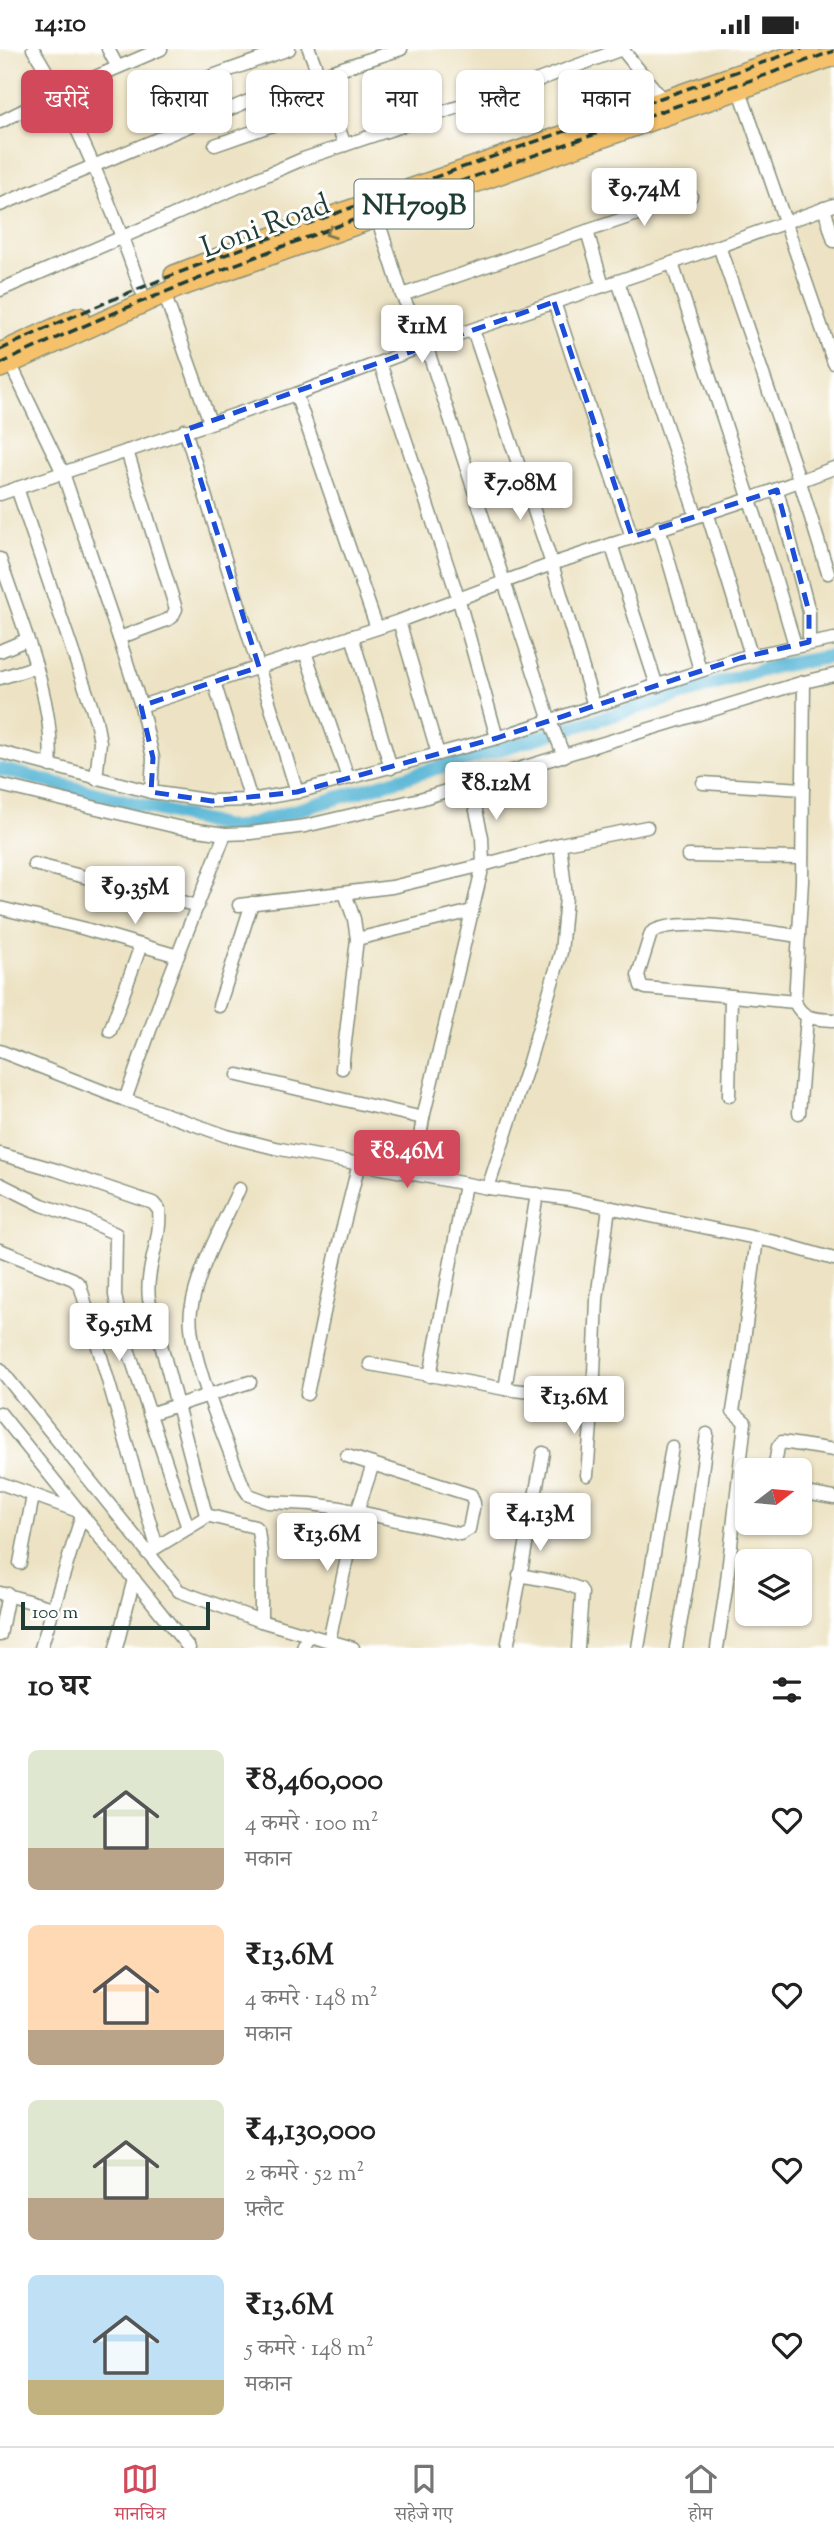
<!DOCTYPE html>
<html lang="hi">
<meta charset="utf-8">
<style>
:root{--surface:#fff;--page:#f2f2f2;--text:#222;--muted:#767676;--line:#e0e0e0;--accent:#d1495b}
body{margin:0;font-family:"Sorts Mill Goudy","Noto Serif Devanagari",serif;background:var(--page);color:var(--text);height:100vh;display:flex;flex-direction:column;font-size:26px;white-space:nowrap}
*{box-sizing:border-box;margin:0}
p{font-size:23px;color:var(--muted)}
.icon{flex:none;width:38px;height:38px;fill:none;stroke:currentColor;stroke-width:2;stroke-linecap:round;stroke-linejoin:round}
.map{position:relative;height:1599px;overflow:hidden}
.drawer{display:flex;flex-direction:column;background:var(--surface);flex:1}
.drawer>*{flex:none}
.hud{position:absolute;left:21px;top:21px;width:793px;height:63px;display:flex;gap:14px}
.needle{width:46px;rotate:74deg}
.fabs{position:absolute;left:735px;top:1409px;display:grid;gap:14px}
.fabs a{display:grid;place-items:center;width:77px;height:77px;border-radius:10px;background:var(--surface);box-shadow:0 2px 5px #0004;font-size:35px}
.scale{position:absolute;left:21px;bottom:18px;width:189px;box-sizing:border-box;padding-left:7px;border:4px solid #1f3d34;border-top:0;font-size:19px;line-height:24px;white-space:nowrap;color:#1f3d34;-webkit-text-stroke:5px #fff;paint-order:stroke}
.price{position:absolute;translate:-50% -60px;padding:0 16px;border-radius:7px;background:#fff;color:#222;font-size:23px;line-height:46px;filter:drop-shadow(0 2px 4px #0008)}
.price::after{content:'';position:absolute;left:50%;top:42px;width:21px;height:16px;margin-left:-10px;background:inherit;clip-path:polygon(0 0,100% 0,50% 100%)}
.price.on{background:var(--accent);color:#fff}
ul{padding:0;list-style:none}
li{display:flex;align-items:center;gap:21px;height:175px;padding:0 28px}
li span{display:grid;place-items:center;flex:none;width:196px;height:140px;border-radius:10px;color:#555}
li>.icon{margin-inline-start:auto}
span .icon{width:84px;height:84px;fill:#fffc;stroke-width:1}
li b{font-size:30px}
h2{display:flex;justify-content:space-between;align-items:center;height:84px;padding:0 28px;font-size:30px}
.chip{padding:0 24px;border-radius:10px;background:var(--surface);box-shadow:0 2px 5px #0004;font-size:24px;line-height:63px}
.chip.on{background:var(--accent);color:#fff}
.status{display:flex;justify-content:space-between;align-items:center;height:49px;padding:0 35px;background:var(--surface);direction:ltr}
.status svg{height:19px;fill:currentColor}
.tabs{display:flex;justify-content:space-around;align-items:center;height:98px;border-top:2px solid var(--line);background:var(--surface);font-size:19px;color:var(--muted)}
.tabs a{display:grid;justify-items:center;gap:4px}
.tabs .on{color:var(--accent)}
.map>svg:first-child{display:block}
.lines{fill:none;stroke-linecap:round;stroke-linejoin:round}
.canal{stroke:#57b6d5;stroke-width:14}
.minor-casing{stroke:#86907c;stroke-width:15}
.highway-casing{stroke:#86907c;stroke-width:22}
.minor{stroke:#fff;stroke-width:12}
.highway{stroke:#f5c16b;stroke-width:19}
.rail{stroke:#1f3d34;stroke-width:3.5;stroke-dasharray:10 5;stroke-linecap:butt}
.oneway{stroke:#7f784d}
.marked{fill:none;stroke:#1d4ed8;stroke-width:5;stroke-dasharray:14 9;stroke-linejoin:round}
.labels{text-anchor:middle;stroke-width:6;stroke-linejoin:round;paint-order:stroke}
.shield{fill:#fff;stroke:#627771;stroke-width:2}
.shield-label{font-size:28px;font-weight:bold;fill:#1f3d34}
.street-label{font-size:30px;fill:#1f3d34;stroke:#fff}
</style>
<div class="status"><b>14:10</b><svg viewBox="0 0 49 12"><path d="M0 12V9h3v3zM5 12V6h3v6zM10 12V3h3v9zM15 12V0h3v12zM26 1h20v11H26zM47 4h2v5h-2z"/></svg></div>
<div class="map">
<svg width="834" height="1599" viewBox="0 0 834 1599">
<rect width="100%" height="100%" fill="#fff"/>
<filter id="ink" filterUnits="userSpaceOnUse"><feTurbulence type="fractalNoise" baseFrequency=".0143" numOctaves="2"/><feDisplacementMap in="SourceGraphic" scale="14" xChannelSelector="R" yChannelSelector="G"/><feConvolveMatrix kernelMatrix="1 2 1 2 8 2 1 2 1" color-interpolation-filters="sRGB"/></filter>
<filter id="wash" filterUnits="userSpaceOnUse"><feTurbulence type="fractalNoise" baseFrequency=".00686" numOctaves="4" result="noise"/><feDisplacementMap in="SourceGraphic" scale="28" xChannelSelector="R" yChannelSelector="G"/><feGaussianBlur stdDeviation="1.57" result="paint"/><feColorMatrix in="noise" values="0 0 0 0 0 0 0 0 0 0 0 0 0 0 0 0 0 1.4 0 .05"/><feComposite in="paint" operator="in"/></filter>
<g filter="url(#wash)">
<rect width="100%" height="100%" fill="#ede3c4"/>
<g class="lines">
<!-- canal -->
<polyline class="canal" points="0,720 234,780 776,617 834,607"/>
</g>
</g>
<g filter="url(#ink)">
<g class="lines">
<defs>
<g id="minor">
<path d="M33 0C80 75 112 158 141 241"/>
<polyline points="108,0 117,17"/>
<polyline points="309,0 345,96"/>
<polyline points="201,31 289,0"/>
<polyline points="739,39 834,314"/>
<polyline points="0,73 58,44 161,0"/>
<polyline points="215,96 330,56"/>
<polyline points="0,156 275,41 401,0"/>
<polyline points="824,159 834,192"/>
<polyline points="375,162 402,246 426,296 550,672 564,707"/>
<polyline points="587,182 691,147"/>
<polyline points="719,197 800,433 828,524"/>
<polyline points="672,214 772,518 795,596"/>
<polyline points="618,232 696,466"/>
<polyline points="0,241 303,110 530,34 622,0 663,51"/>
<polyline points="164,244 210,373"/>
<polyline points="402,246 587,182 603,237"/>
<polyline points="554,253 632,488"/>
<polyline points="473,281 552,515 594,657"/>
<polyline points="10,314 63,424 119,589 141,657 153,709 151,743"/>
<polyline points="380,314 458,548 497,689"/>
<polyline points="296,345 377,579"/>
<polyline points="185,381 297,743"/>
<polyline points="17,439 96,671 100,693 96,730"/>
<polyline points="777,441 809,563 809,593"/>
<polyline points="0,445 296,345 426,296 672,214 834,156"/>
<polyline points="707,463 751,606"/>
<polyline points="659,478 700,621"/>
<polyline points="611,495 657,637"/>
<path d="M0 510C20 571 56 653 50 717"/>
<polyline points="399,572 438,705"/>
<polyline points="352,587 391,719"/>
<polyline points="119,589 167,571 172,568 176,560 127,402"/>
<polyline points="0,602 26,591"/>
<polyline points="305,603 348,729"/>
<polyline points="0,629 35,618"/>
<polyline points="214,633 251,751"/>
<path d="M804 633 802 832 795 953C802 971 817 970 834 971"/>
<polyline points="141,657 399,572 552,515 750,450 834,419"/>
<polyline points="0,703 151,743 212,752 251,751 297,743 497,689 740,609 834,590"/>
<polyline points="703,734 803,740"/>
<polyline points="0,736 177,778 225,785 251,784 305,777 420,750 804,633 834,626"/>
<polyline points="688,807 802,809"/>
<polyline points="34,815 198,857"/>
<polyline points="239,856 392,838 483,816 560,795 647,778"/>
<polyline points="0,859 82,879 178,907"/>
<polyline points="357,890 472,862"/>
<path d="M795 953 646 939 641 937 638 926 651 884C673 866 769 883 799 887"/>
<polyline points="219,957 252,854"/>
<polyline points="110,982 141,896"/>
<polyline points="0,1002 125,1051 227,1087 275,1099 488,1139 570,1150 775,1193 834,1210"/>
<polyline points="342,1019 357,890 354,870 345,844"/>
<polyline points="238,1026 423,1069"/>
<polyline points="729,1047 731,947"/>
<polyline points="125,1051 164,942 225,785"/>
<polyline points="799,1064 807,968"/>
<path d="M0 1105 56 1121 153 1154 159 1161C162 1191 145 1219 149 1250L206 1466 203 1470 147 1504"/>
<polyline points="414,1125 423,1069 483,816 482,788 470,735"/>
<polyline points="0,1135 42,1156 86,1171 116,1185 115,1246 122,1282 188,1479"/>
<polyline points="488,1139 528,1016 561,903 566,848 560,795"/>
<path d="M239 1140C222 1178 198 1219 191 1261 185 1299 228 1397 243 1437L249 1446 268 1453 311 1455 341 1459 460 1485 469 1480 474 1454 471 1446 347 1407"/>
<polyline points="0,1201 73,1230 80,1236 157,1498"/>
<polyline points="370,1315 505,1340 593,1350"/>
<polyline points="0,1320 179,1542 261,1572 353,1599"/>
<polyline points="430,1327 465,1135"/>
<polyline points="505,1340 537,1145"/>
<polyline points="307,1345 336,1206 359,1114"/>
<polyline points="0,1364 189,1599"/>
<polyline points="149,1365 250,1333"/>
<polyline points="774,1421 778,1398 782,1393 834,1401"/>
<polyline points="587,1426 593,1350 597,1250 609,1158"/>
<polyline points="0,1434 78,1462"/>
<polyline points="800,1443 834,1449"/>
<polyline points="206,1466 255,1478 258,1481 261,1504 261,1572"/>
<polyline points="20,1514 33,1447"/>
<polyline points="519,1526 563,1534 580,1540 582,1544 578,1599"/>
<polyline points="0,1544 52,1559"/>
<polyline points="0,1586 8,1545"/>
<polyline points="329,1592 357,1463 373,1415"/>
<polyline points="41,1599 82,1466"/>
<polyline points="116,1599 134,1530"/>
<polyline points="303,1599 308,1585"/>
<polyline points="507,1599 543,1404"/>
<polyline points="638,1599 672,1398"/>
<polyline points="676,1599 688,1530 707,1385"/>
<polyline points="717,1599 726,1540 745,1373 733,1362 742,1307 757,1189"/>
</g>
<g id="highway">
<polyline points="174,226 267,190 810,0"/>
<polyline points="0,304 79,268"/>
<polyline points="0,319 174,240 834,7"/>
</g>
</defs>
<!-- minor casing -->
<use href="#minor" class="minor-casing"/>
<!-- highway casing -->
<use href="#highway" class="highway-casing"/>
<!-- minor -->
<use href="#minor" class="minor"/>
<!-- highway -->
<use href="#highway" class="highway"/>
<!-- rail -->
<g class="rail">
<path d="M0 301C104 251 210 211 318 171 479 111 641 56 802 0"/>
<path d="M0 315C105 265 214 223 324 182 493 119 664 62 834 2"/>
</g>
</g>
<!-- one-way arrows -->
<defs><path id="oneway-chevron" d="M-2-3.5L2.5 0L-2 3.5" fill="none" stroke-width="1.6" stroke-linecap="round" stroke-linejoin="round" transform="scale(1.75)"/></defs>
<use class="oneway" href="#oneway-chevron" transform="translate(330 184) rotate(160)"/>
</g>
<!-- marked area -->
<path class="marked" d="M554 253 632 488 777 441 809 563V593L740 609 497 689 297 743 212 752 151 743 153 709 141 657 259 618 185 381Z"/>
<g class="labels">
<!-- shield labels -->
<rect class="shield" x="354.5" y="130.5" width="119" height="49" rx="5"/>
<g class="shield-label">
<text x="414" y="165">NH709B</text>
</g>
<!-- street labels -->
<g class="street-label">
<text transform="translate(265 176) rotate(-20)" y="10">Loni Road</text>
</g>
</g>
</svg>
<div class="fabs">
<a><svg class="needle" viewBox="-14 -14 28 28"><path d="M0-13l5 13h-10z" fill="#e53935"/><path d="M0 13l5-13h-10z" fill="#767676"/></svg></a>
<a><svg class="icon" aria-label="layers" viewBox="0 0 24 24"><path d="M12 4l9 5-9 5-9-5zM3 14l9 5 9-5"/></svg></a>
</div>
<div class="scale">100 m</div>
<b class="price" style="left:644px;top:179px">₹9.74M</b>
<b class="price" style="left:422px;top:316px">₹11M</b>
<b class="price" style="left:520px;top:473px">₹7.08M</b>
<b class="price" style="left:496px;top:773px">₹8.12M</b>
<b class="price" style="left:135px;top:877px">₹9.35M</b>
<b class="price on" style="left:407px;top:1141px">₹8.46M</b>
<b class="price" style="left:119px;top:1314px">₹9.51M</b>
<b class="price" style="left:574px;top:1387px">₹13.6M</b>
<b class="price" style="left:540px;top:1504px">₹4.13M</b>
<b class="price" style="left:327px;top:1524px">₹13.6M</b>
<div class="hud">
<a class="chip on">खरीदें</a>
<a class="chip">किराया</a>
<a class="chip">फ़िल्टर</a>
<a class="chip">नया</a>
<a class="chip">फ़्लैट</a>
<a class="chip">मकान</a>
</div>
</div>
<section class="drawer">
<h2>10 घर<svg class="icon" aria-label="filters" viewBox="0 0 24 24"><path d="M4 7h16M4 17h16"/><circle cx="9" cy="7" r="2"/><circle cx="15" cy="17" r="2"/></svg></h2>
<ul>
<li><span style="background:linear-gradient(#dfe7d0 70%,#b9a48a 0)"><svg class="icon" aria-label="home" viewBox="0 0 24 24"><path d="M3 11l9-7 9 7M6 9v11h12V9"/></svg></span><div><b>₹8,460,000</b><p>4 कमरे · 100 m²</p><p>मकान</p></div><svg class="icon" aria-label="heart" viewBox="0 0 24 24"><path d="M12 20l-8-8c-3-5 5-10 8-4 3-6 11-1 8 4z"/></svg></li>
<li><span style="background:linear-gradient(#ffd9b3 75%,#b9a48a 0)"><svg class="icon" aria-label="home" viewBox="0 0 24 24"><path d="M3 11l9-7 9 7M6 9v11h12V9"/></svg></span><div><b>₹13.6M</b><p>4 कमरे · 148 m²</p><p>मकान</p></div><svg class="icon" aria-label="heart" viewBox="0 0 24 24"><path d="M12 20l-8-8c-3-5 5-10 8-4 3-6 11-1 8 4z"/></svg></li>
<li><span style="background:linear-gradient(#dfe7d0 70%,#b9a48a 0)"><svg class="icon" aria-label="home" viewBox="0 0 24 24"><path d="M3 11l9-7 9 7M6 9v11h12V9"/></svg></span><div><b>₹4,130,000</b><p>2 कमरे · 52 m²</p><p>फ़्लैट</p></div><svg class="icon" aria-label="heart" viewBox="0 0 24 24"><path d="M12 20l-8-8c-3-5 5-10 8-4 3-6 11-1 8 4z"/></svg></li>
<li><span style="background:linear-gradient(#bfe0f5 75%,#c2b280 0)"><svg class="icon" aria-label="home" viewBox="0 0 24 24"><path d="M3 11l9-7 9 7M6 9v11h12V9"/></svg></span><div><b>₹13.6M</b><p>5 कमरे · 148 m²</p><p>मकान</p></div><svg class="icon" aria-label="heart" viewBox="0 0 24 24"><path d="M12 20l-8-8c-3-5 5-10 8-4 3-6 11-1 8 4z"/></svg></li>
</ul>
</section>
<nav class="tabs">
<a class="on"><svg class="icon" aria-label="map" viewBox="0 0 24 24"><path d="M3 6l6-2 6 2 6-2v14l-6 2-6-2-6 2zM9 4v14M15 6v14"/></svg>मानचित्र</a>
<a><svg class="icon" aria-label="saved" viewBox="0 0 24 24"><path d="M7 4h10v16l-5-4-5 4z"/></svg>सहेजे गए</a>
<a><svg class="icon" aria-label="home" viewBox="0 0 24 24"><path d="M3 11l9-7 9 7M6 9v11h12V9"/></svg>होम</a>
</nav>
